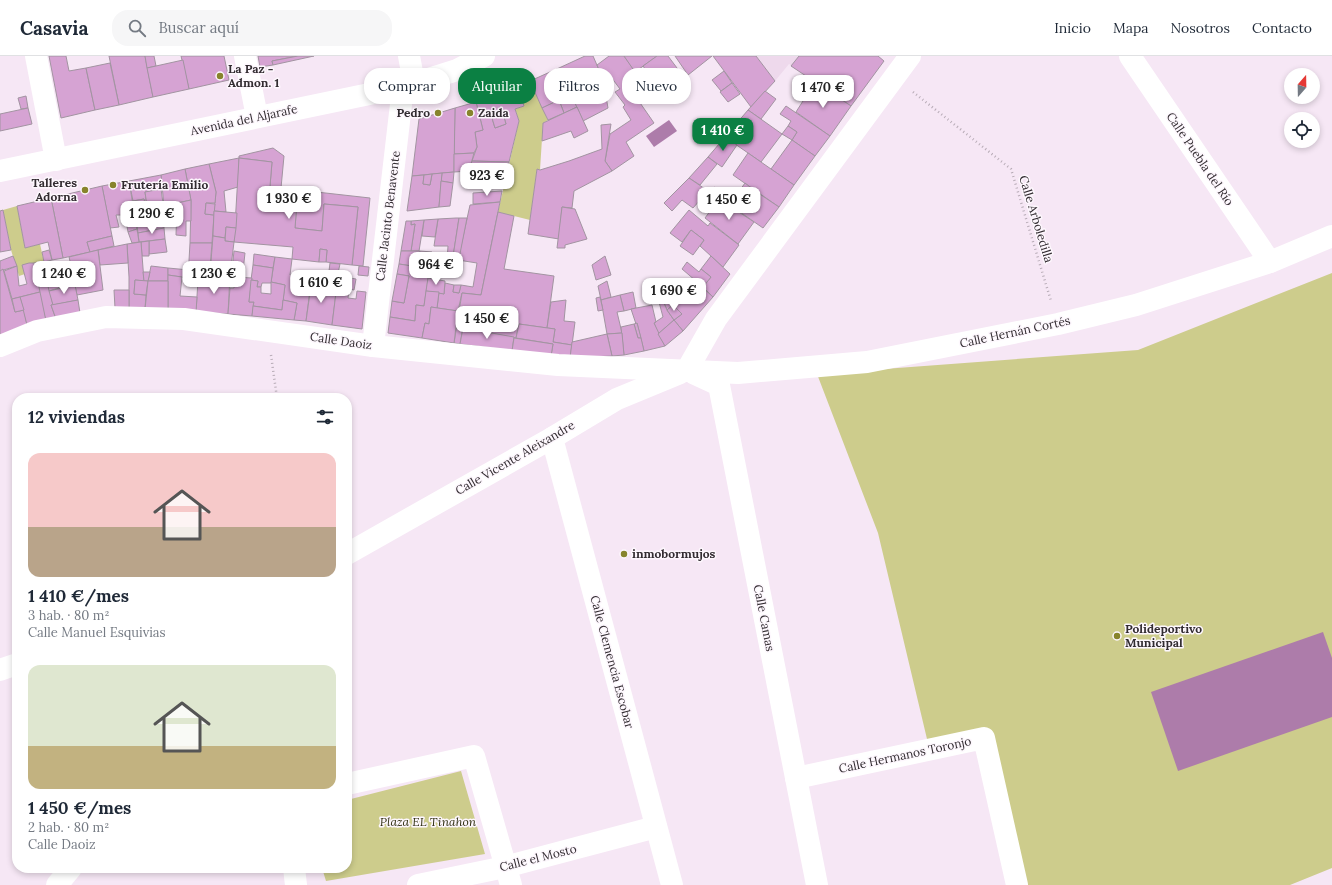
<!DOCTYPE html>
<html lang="es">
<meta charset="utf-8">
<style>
:root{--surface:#fff;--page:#f6f6f7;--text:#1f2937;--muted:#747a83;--line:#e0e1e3;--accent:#0b8043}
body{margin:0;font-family:Lora,serif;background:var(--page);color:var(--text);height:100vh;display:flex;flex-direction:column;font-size:15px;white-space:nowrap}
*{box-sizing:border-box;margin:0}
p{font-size:13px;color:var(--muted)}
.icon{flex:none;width:22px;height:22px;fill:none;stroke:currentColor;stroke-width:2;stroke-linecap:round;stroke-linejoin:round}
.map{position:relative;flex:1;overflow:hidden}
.sheet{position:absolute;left:12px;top:337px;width:340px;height:480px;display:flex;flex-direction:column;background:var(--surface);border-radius:16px;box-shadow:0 2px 6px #0003}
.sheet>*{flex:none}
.guide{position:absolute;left:364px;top:12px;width:380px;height:36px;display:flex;gap:8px}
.needle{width:26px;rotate:20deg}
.tools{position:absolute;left:1284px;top:12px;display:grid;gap:8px}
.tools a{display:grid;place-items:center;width:36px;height:36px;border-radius:50%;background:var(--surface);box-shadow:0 2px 6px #0003;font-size:20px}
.price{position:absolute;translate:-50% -34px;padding:0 9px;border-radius:8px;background:#fff;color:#222;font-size:13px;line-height:26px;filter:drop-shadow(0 1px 2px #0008)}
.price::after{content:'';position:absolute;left:50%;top:24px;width:12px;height:9px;margin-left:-6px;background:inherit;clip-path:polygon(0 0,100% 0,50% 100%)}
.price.current{background:var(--accent);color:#fff}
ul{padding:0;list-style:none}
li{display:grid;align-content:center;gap:8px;height:212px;padding:0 16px}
li span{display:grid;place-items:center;height:124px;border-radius:12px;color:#555}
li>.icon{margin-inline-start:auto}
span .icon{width:72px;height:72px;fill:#fffc;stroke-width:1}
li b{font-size:17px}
h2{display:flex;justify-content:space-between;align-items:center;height:48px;padding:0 16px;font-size:17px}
.tag{padding:0 14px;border-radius:16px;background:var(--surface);box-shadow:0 2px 6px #0003;font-size:14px;line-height:36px}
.tag.current{background:var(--accent);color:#fff}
header{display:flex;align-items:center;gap:24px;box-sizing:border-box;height:56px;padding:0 20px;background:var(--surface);border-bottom:1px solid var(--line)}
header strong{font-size:19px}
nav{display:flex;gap:22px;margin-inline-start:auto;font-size:14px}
.search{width:280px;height:36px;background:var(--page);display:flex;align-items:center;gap:10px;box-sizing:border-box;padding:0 14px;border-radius:16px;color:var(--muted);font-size:15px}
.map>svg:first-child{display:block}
.built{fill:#eed9ec}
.green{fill:#cdcc8c}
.water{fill:#ad7caa}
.building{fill:#d6a3d3;stroke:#a294a1;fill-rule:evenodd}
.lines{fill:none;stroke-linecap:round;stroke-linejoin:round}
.path{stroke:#b8acb7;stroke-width:2.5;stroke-dasharray:1 3;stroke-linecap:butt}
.street{stroke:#fff;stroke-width:22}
.secondary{stroke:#fff;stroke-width:22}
.poi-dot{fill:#87842c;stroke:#fdf7fd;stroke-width:1.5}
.labels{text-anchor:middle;stroke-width:3;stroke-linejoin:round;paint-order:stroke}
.poi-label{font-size:12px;font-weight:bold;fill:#322c31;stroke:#fdf7fd;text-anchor:start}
.street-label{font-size:12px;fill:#322c31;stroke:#fdf7fd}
.park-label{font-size:12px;font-style:italic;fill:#313012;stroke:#fdf7fd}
</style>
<header>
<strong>Casavia</strong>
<div class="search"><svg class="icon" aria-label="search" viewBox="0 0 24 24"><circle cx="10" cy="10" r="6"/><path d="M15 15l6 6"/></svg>Buscar aquí</div>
<nav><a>Inicio</a><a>Mapa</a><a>Nosotros</a><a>Contacto</a></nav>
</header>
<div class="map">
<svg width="1332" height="829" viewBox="0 0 1332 829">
<rect width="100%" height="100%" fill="#f6e7f5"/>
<!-- built -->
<polygon class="built" points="756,0 878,0 884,5 851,50 789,8 775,25"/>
<!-- green -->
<g class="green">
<polygon points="530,25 548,64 543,67 540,114 537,113 530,164 498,156 519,65 515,53 524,50 517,29"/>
<polygon points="17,150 25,192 40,188 44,206 22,209 25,218 19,220 11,194 3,154"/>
<polygon points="1332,217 1332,812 1290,829 1007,829 977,694 927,683 878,477 817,318 1138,294"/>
<polygon points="461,715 485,798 326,825 322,812 347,812 347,744"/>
</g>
<!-- water -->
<g class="water">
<polygon points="669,64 677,75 654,91 646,80"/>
<polygon points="1323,576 1332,602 1332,661 1178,715 1151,636"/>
</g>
<!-- building -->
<g class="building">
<polygon points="49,0 66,0 69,15 86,12 95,54 61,62"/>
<polygon points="109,0 145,0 153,41 119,49"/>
<polygon points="145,0 154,0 156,10 147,12"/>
<polygon points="181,0 224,0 229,24 189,33"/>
<polygon points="258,0 298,0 272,5 273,9 260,11"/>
<polygon points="298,0 314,0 273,9 272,5"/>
<polygon points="585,0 593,0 603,23 571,38 559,12"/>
<polygon points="609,0 624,0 648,33 636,41 654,67 626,86 634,100 612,115 605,105 610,78 631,64 623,51 625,49 615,36 620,33 611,21 604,26 597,9"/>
<polygon points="624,0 657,0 635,16"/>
<polygon points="657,0 668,0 680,16 658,31 643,10"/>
<polygon points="675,0 712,0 688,19"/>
<polygon points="713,0 756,0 775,25 751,51"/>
<polygon points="799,0 878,0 884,5 851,50 791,10"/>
<polygon points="183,4 189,33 153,41 147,12"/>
<polygon points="110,7 119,49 95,54 86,12"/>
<polygon points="559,12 577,51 564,57 559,44 542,52 530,25"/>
<polygon points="724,15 732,27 721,35 712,24"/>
<polygon points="603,23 608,52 583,65 571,38"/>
<polygon points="815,26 851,50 830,80 796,56"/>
<polygon points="732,27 740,38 728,46 720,36"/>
<path d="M517 29 524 50 515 53 519 65 509 106 472 105 477 91 475 76 483 74 476 46ZM503 58 506 68 495 72 492 62Z"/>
<polygon points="765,35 776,43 761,63 748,54"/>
<polygon points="26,40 28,52 21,53 18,42"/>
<polygon points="559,44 564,57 548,64 542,52"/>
<polygon points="476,46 483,74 475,76 477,91 474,97 454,98 455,52"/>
<polygon points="786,50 830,80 815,100 792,84 797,76 788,70 791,65 780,58"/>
<polygon points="577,51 588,75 574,82 571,75 542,85 543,67"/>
<polygon points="28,52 32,68 0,75 0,58"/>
<polygon points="455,52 454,116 412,120 419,63"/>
<polygon points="748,54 782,78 761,106 725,81"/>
<polygon points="503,58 506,68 495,72 492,62"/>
<polygon points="611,68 605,105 612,115 574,135 572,152 562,151 559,183 528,178 537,113 540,114 569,105 602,93 601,69"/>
<polygon points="788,70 797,76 792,84 782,78"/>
<polygon points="725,81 737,89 722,111 708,101"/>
<polygon points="792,84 815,100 794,129 771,113"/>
<polygon points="273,92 284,100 281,132 370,142 363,210 352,209 358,151 324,148 322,175 295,172 297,146 299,145 269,142 272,106 239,102 239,100"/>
<polygon points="474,97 469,115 454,116 454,98"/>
<polygon points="748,97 794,129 779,151 733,119"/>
<polygon points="708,101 717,108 700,129 689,122"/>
<polygon points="239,102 238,131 224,135 226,156 214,155 216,136 209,108"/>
<polygon points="239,102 272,106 269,142 299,145 297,146 295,172 322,175 324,148 358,151 352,209 326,206 327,194 320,193 319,206 292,203 293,191 234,186"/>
<polygon points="472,105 509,106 506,120 468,118"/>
<polygon points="209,108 216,136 215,147 206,147 205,158 214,159 212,187 190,187 191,145 185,113"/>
<polygon points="185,113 191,144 164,150 161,119"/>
<polygon points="454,116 453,127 441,125 442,117"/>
<polygon points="442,117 439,151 407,155 412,120 424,119 423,128 430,129 432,118"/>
<polygon points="432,118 430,129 423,128 424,119"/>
<polygon points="161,119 163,134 145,136 148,157 164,154 164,172 138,177 135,156 146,154 144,143 133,145 129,125"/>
<polygon points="689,122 708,135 693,152 682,144 672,155 664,147"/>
<polygon points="129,125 137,173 128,176 125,159 116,159 119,171 110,172 102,130"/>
<polygon points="441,125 453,127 450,150 439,151"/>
<polygon points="745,127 755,135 740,156 710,136 714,131 733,144"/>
<polygon points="102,130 112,180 87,186 90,196 63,202 51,142"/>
<polygon points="161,133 164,154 148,157 145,136"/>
<polygon points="502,135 500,146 473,148 473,137"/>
<polygon points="755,135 779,151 763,172 740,156"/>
<polygon points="51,142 63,202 52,204 48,186 25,192 17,150"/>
<polygon points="144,143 146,154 135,156 133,145"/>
<polygon points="719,143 754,166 738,188 705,162"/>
<polygon points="191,144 191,165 186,165 186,180 176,179 177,147"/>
<polygon points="500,146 481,239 462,237 458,255 437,252 439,236 444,238 445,227 454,229 453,236 459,237 461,229 473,231 477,207 458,204 470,149"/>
<polygon points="206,147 215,148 214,159 205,158"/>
<polygon points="562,151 575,153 587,183 565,189 565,192 557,192"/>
<polygon points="3,154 11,194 0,196 0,155"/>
<polygon points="689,154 708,170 710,167 739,189 723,211 700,190 704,184 691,174 682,186 670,177"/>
<polygon points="214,155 237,157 236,172 226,171 225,182 213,180"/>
<polygon points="498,156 514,160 504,213 554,220 547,272 519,268 516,282 463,272 460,288 454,287 462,237 481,239"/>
<polygon points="456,162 459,162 452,207 447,205 448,190 434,190 438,163"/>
<polygon points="459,162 467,162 458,208 452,207"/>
<polygon points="438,163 435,181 422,180 424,164"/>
<polygon points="424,164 419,195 411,195 415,168 411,169 411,165"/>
<polygon points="406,165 411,165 411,169 415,168 411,195 401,195"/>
<polygon points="226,171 236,172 234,186 225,185"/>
<polygon points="164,172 165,183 139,186 138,177"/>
<polygon points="137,173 139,186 132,187 128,176"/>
<polygon points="691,174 704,184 693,199 680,190"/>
<polygon points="112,180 114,190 90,196 87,186"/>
<polygon points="213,180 225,182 225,185 234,186 230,219 210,218"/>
<polygon points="165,183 167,196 149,198 149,185"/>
<polygon points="149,185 149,200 142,200 141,186"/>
<polygon points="141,186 144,225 135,224 134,238 146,239 145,253 129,252 129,221 127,188"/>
<polygon points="190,187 212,187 209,225 188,222"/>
<polygon points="127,188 128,207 100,209 98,194"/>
<polygon points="320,193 327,194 326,206 319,206"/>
<polygon points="49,194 52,204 44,206 42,196"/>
<polygon points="98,194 103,234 77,239 71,211 87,208 86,206 71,209 69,201"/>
<polygon points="234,195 245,197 243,215 232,214"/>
<polygon points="401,195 420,195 418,211 399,208"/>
<polygon points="420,195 432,196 424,250 416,249 415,265 390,261 392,245 404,247 409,220 397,218 399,208 418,211"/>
<polygon points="254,198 275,201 273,212 253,209"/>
<polygon points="13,200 17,210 0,215 0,205"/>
<polygon points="605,200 611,219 596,224 592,209"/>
<polygon points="711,200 730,218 713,241 703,231 711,221 701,213"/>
<polygon points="275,201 292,203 290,219 296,219 295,223 298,224 311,226 306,265 294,264 297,247 283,244 285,229 271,226"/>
<polygon points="44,206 53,249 51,249 56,263 46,265 42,251 34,207"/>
<polygon points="687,206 699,216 701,213 711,221 703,231 682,213"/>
<polygon points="29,207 34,207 40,236 12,243 4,215 17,210 19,230 27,228 22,209"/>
<polygon points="330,207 340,208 338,217 329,215"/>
<polygon points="253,209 273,212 271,227 262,227 261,231 257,231 258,225 251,224"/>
<polygon points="151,210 168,212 168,225 148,225"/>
<polygon points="359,210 369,211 368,220 358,219"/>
<polygon points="168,212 189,214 188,222 168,219"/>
<polygon points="3,213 15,256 24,254 27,269 0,280 0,215"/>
<polygon points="143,216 150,216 148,225 144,225"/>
<polygon points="313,216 315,216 313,228 321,229 319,240 325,241 327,230 332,231 332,228 337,229 332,269 306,265"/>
<polygon points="315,216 334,218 332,231 313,228"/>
<polygon points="210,218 230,219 228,258 196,256 198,224 209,225"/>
<polygon points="397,218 409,220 404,247 392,245"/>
<polygon points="168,219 182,221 180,240 197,241 196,256 168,253"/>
<polygon points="338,220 356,223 354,234 349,233 348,242 356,243 357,235 366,236 362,273 332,269"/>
<polygon points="235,221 252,222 249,246 254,246 252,260 228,258 230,232 234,232"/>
<polygon points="428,222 445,225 444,238 426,235"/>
<polygon points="57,223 59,232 49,235 47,225"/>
<polygon points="667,223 683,245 691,236 697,241 704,233 713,241 683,275 674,264 682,258 673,249 667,254 657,229"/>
<polygon points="135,224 148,225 146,239 134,238"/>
<polygon points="251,224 258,225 257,231 261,231 261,237 271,238 271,226 285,229 282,254 253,250 254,246 249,246"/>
<polygon points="148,225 168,225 168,253 145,253"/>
<polygon points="607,225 611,241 601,244 598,230"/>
<polygon points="75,229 78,244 53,249 49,235"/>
<polygon points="454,229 461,229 459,237 453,236"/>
<polygon points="114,234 129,234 129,252 115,252"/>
<polygon points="426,235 439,236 437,252 431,251 429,268 425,267 422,282 388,277 390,261 415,265 416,249 424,250"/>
<polygon points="40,236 46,265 27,269 20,241"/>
<polygon points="633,236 636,252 624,255 620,239"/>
<polygon points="620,239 624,255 617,256 622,277 607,278 601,244"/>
<polygon points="20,241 24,254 15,256 12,243"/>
<polygon points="600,241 603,254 598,255 596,242"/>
<polygon points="78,244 80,257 56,263 51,249"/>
<polygon points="283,244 297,247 294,264 252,260 253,250 282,254"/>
<polygon points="566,244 564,265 575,266 572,289 553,286 555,273 547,272 551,246"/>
<polygon points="663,245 667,254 674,264 658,278 654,267 663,261 659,246"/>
<polygon points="652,249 656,266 654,267 665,290 644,295 637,267 636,268 631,253"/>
<polygon points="673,249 682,258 674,264 667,254"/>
<polygon points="431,251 458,255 454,287 422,282 425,267 429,268"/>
<polygon points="674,264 683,275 665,290 658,278"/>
<polygon points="637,267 641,282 638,282 634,268"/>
<polygon points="519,268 555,273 553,286 572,289 570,302 551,300 553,288 516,282"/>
<polygon points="634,268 638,282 641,282 644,295 624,299 621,271"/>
<polygon points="463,272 514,281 512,295 460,288"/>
<polygon points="622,277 624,299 612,300 607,278"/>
<polygon points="607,278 612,300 570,302 572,286"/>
<polygon points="514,282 553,288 551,300 512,295"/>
</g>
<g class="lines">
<!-- path -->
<g class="path">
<polyline points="913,36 1011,113 1051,245"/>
<polyline points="271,299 277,342"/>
</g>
<!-- street -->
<g class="street">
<polyline points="36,0 56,104"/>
<polyline points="245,0 257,61"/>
<polyline points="409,0 414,27"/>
<polyline points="1130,0 1270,206"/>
<polyline points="0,290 37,275 106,261 184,263 373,290 558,309 738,317 867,306 1058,268 1136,249 1270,206 1332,180"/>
<polyline points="373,290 403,31"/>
<polyline points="687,314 716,263 910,0"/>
<polyline points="693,317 719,329 817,829"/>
<polyline points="552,382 672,829"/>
<polyline points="347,498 552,382 617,343 680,317"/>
<polyline points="0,614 17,608"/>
<polyline points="796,722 984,682 1017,829"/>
<polyline points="347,728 474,700 511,829"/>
<polyline points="294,812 296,829"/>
<polyline points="57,829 71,812"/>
<polyline points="418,829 505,811 656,771"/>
</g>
<!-- secondary -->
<polyline class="secondary" points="0,115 403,31 457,14 484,0"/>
</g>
<!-- markers -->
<g class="poi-dot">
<circle cx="220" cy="20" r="4"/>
<circle cx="438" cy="57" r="4"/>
<circle cx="470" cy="57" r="4"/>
<circle cx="113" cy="129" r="4"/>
<circle cx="85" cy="134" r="4"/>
<circle cx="624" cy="498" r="4"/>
<circle cx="1117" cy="580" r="4"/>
</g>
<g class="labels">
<!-- poi labels -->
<g class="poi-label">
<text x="228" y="17">La Paz -<tspan x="228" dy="14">Admon. 1</tspan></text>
<text x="430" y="61" text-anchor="end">Pedro</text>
<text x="478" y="61">Zaida</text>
<text x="77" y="131" text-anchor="end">Talleres<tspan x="77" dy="14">Adorna</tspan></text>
<text x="121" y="133">Frutería Emilio</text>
<text x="632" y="502">inmobormujos</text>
<text x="1125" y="577">Polideportivo<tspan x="1125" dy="14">Municipal</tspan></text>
</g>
<!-- street labels -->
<g class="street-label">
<text transform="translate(244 64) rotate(-12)" y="4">Avenida del Aljarafe</text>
<text transform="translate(1200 103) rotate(56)" y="4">Calle Puebla del Río</text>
<text transform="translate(388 160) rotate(-83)" y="4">Calle Jacinto Benavente</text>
<text transform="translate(1036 163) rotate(73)" y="4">Calle Arboledilla</text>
<text transform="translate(1015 276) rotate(-12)" y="4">Calle Hernán Cortés</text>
<text transform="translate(341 285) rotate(8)" y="4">Calle Daoiz</text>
<text transform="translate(515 402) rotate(-30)" y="4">Calle Vicente Aleixandre</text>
<text transform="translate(764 562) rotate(79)" y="4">Calle Camas</text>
<text transform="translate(612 606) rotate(75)" y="4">Calle Clemencia Escobar</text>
<text transform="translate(905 699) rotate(-12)" y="4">Calle Hermanos Toronjo</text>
<text transform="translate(538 802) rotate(-14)" y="4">Calle el Mosto</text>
</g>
<!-- park labels -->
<g class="park-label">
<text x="428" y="770">Plaza EL Tinahon</text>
</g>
</g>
</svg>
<div class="tools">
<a><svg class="needle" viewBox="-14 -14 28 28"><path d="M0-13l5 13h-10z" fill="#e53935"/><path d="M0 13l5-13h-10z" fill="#747a83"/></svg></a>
<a><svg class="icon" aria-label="locate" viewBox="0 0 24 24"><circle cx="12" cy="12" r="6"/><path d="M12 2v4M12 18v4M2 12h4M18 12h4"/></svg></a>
</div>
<b class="price" style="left:823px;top:53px">1 470 €</b>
<b class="price current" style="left:723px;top:96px">1 410 €</b>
<b class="price" style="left:487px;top:141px">923 €</b>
<b class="price" style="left:289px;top:164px">1 930 €</b>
<b class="price" style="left:729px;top:165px">1 450 €</b>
<b class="price" style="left:152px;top:179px">1 290 €</b>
<b class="price" style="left:436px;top:230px">964 €</b>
<b class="price" style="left:64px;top:239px">1 240 €</b>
<b class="price" style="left:214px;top:239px">1 230 €</b>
<b class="price" style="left:321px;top:248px">1 610 €</b>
<b class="price" style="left:674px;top:256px">1 690 €</b>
<b class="price" style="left:487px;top:284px">1 450 €</b>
<div class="guide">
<a class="tag">Comprar</a>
<a class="tag current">Alquilar</a>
<a class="tag">Filtros</a>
<a class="tag">Nuevo</a>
</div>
<section class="sheet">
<h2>12 viviendas<svg class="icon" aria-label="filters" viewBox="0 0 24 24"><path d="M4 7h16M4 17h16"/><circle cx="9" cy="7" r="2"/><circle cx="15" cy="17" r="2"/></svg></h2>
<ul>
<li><span style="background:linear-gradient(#f6c9c9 60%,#b9a48a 0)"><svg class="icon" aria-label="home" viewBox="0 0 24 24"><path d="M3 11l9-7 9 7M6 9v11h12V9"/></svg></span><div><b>1 410 €/mes</b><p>3 hab. · 80 m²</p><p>Calle Manuel Esquivias</p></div></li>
<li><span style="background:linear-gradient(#dfe7d0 65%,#c2b280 0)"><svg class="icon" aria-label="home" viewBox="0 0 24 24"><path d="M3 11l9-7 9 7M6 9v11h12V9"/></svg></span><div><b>1 450 €/mes</b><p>2 hab. · 80 m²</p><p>Calle Daoiz</p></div></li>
</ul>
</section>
</div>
